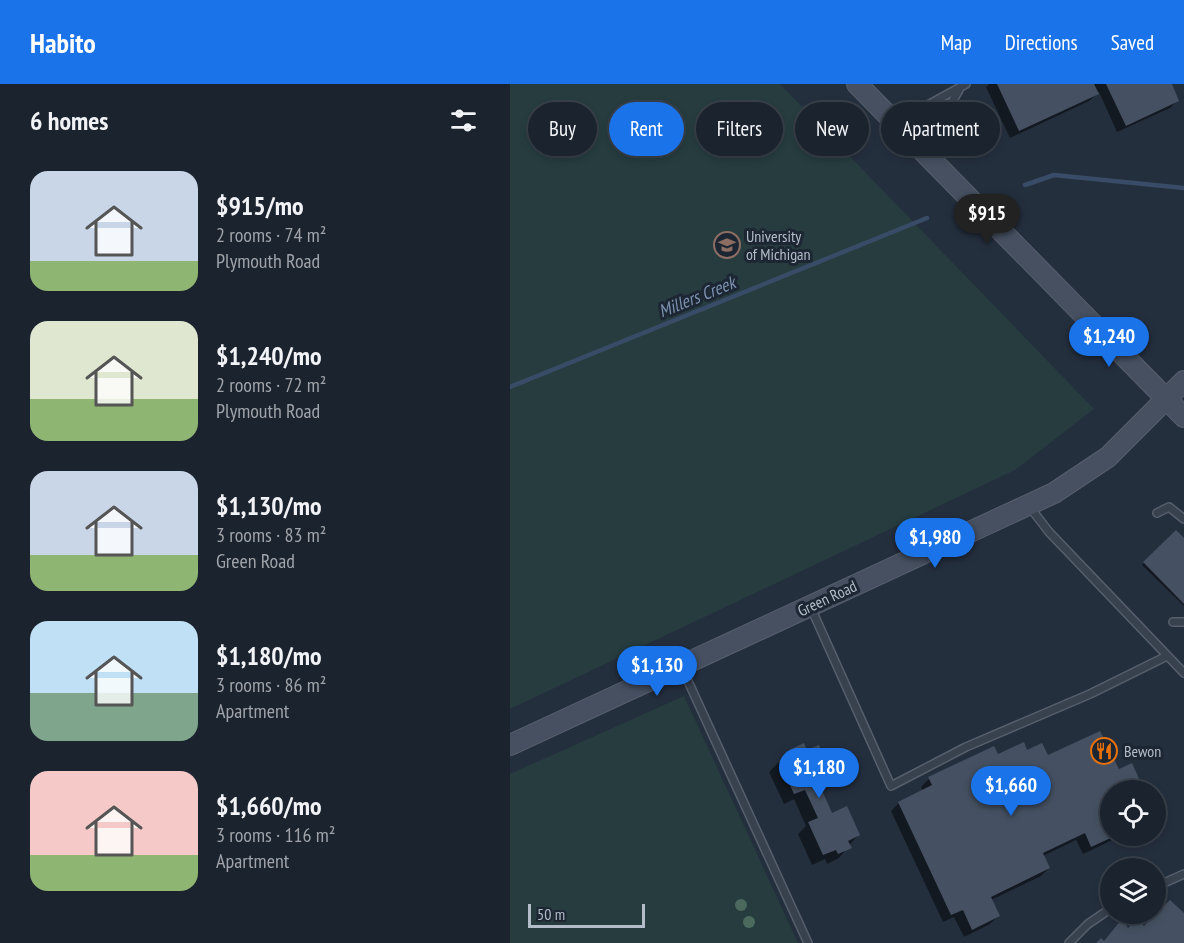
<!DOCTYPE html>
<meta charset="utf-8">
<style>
:root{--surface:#1b232e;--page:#282f3a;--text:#f1f3f6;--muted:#a0a4aa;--line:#39404a;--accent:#1a73e8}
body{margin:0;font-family:"PT Sans Narrow",sans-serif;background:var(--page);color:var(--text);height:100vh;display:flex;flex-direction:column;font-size:22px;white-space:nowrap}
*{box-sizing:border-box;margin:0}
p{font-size:20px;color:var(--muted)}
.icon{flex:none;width:33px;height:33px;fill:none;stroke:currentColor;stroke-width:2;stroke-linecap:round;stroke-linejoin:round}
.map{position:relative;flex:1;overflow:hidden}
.drawer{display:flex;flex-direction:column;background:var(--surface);width:510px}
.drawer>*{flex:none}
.top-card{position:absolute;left:18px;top:18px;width:566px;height:54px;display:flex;gap:12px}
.controls{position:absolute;left:590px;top:696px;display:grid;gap:12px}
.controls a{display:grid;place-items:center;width:66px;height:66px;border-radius:50%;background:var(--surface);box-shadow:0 3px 9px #0003,0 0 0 2px var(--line);font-size:30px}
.scale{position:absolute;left:18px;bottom:15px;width:117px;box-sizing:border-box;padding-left:6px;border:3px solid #b4bcc9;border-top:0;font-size:16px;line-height:21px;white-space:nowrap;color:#b4bcc9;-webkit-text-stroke:4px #1d2633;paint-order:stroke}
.price{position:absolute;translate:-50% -51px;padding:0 14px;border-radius:21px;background:var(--accent);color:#fff;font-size:20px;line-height:39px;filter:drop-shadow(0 2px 3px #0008)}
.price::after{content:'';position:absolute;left:50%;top:36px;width:18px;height:14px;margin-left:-9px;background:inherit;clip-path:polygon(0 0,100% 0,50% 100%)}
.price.active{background:#222;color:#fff}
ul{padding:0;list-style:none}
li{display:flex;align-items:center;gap:18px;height:150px;padding:0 30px}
li span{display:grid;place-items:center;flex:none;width:168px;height:120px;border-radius:18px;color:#555}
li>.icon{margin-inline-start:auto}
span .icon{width:72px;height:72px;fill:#fffc;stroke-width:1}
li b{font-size:26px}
h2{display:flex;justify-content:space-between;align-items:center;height:72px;padding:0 30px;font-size:26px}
.tag{padding:0 21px;border-radius:27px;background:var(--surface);box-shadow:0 3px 9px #0003,0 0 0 2px var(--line);font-size:21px;line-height:54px}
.tag.active{background:var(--accent);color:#fff}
header{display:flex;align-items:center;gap:36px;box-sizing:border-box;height:84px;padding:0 30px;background:var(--accent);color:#fff}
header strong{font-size:28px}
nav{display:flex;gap:33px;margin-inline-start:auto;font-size:21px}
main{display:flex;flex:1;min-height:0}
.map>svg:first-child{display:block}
.green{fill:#263c3f}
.shadow{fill:#0007}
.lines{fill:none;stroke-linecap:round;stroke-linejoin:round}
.stream{stroke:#394c67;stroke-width:4.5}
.building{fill:#455162}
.lane-casing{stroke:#565f6c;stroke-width:10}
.secondary-casing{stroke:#565f6c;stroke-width:22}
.lane{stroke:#38414e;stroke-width:7}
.secondary{stroke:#465061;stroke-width:20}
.tree{fill:#4b6a5d}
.labels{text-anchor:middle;stroke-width:6;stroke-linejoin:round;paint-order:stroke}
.poi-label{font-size:16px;fill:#b4bcc9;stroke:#1d2633;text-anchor:start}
.street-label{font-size:16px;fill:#b4bcc9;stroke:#1d2633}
.water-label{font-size:18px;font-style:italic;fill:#7c92b1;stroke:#1d2633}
</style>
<header>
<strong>Habito</strong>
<nav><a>Map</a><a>Directions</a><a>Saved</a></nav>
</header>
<main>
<section class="drawer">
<h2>6 homes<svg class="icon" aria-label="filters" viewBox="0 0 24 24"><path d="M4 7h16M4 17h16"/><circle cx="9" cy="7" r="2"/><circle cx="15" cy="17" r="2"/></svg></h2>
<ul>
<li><span style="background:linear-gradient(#c9d6e8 75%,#8fb573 0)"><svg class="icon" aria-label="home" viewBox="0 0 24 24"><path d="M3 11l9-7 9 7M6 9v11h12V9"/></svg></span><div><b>$915/mo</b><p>2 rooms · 74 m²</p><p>Plymouth Road</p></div></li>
<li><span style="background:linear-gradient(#dfe7d0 65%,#8fb573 0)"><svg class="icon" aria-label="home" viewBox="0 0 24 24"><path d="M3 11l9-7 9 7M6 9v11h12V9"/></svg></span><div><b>$1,240/mo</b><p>2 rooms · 72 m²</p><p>Plymouth Road</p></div></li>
<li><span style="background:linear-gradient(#c9d6e8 70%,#8fb573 0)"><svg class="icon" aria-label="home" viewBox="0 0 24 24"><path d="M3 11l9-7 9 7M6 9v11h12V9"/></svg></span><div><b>$1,130/mo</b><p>3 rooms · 83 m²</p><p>Green Road</p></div></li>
<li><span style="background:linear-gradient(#bfe0f5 60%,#7fa58c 0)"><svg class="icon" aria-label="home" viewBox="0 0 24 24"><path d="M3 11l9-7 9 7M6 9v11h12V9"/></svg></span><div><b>$1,180/mo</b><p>3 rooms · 86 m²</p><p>Apartment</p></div></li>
<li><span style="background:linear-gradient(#f6c9c9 70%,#8fb573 0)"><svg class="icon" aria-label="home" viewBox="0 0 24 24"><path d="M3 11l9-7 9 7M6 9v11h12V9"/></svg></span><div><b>$1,660/mo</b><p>3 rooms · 116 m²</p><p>Apartment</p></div></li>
</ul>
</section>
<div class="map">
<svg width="674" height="859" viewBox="0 0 674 859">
<rect width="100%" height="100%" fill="#242f3e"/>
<!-- green -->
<g class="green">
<polygon points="0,0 270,0 584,325 505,386 0,625"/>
<polygon points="174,612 288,859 0,859 0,690"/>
</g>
<!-- shadow -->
<g class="shadow">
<polygon points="479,0 660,0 668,16 660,24 607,48 589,8 579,17 500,54 476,3"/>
<polygon points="666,448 674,457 674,522 632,481"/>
<polygon points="280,667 296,668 320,690 308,701 321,731 348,751 329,774 317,780 315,775 302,781 288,750 296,742 284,715 274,720 259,688"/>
<polygon points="516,668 608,687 632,706 600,706 600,752 611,752 573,770 566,756 533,772 539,784 531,792 481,816 488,832 480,840 454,853 444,833 433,838 381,727 389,719 413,707 411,703 419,695 488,672"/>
</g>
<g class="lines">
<!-- stream -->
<g class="stream">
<polyline points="515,101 544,91 674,104"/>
<polyline points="0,303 417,134"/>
</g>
</g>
<!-- building -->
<g class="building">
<polygon points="487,0 584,0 589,10 509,47"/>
<polygon points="596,0 662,0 669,17 616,42"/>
<polygon points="666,446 674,454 674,520 633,478"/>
<polygon points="590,647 609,685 622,679 634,706 600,706 600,752 605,752 581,763 575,749 533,769 540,784 481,813 490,832 462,846 453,826 441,831 388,718 422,701 418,693 484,662 488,670 514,658 517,666 532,659 538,671"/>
<polygon points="294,659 297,666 309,661 322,690 308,697 322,729 337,722 350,751 338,757 342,764 328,770 326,766 313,771 298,738 308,734 295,706 284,710 269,677 281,671 279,666"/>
<polygon points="660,816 674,829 674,859 586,859 591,854 594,857 612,835 618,844 627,835 634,842"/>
</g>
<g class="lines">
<defs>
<g id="lane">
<polyline points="387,38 456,0"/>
<polyline points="414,66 449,6"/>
<polyline points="519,422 539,448 674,589"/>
<polyline points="647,429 659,423 674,435"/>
<polyline points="301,524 381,702 456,663 580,610 657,572"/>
<polyline points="663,538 674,538"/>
<polyline points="172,584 298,859"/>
<polyline points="645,803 674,790"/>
<polyline points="559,859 578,840 600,825"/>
</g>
<g id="secondary">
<polyline points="347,0 674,333"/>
<polyline points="0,661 544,409 598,373 674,297"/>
</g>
</defs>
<!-- lane casing -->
<use href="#lane" class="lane-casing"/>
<!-- secondary casing -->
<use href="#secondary" class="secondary-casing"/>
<!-- lane -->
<use href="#lane" class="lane"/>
<!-- secondary -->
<use href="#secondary" class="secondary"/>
</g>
<!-- trees -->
<g class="tree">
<circle cx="231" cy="821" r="6"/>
<circle cx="239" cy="838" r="6"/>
</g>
<!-- icons -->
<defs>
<symbol id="university-ring" viewBox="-11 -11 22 22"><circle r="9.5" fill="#1d2633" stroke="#8d6e63" stroke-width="1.5"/><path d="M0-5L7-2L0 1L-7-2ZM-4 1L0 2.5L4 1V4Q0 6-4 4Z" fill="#8d6e63"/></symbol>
<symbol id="restaurant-ring" viewBox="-11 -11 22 22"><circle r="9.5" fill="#1d2633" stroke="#e8710a" stroke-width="1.5"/><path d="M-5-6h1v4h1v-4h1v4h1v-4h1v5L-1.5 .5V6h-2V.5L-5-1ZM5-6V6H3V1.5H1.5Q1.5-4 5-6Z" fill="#e8710a"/></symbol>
</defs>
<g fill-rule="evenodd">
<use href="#university-ring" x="202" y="146" width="30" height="30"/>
<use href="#restaurant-ring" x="579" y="652" width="30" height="30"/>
</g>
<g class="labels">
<!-- poi labels -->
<g class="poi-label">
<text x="236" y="158">University<tspan x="236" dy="18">of Michigan</tspan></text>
<text x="614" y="673">Bewon</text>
</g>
<!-- street labels -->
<g class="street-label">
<text transform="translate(317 514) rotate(-25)" y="6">Green Road</text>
</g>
<!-- water labels -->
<g class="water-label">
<text transform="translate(187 213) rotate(-22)" y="6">Millers Creek</text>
</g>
</g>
</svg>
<div class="controls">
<a><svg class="icon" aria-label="locate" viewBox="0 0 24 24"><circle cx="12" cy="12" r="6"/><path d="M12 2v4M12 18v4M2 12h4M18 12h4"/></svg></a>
<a><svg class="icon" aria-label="layers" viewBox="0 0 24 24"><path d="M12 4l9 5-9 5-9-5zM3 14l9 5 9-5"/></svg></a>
</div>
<div class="scale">50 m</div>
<b class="price active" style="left:477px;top:161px">$915</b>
<b class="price" style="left:599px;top:284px">$1,240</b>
<b class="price" style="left:425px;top:485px">$1,980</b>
<b class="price" style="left:147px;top:613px">$1,130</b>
<b class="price" style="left:309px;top:715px">$1,180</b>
<b class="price" style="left:501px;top:733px">$1,660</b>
<div class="top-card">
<a class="tag">Buy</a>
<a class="tag active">Rent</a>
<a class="tag">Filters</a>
<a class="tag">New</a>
<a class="tag">Apartment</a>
</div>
</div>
</main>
